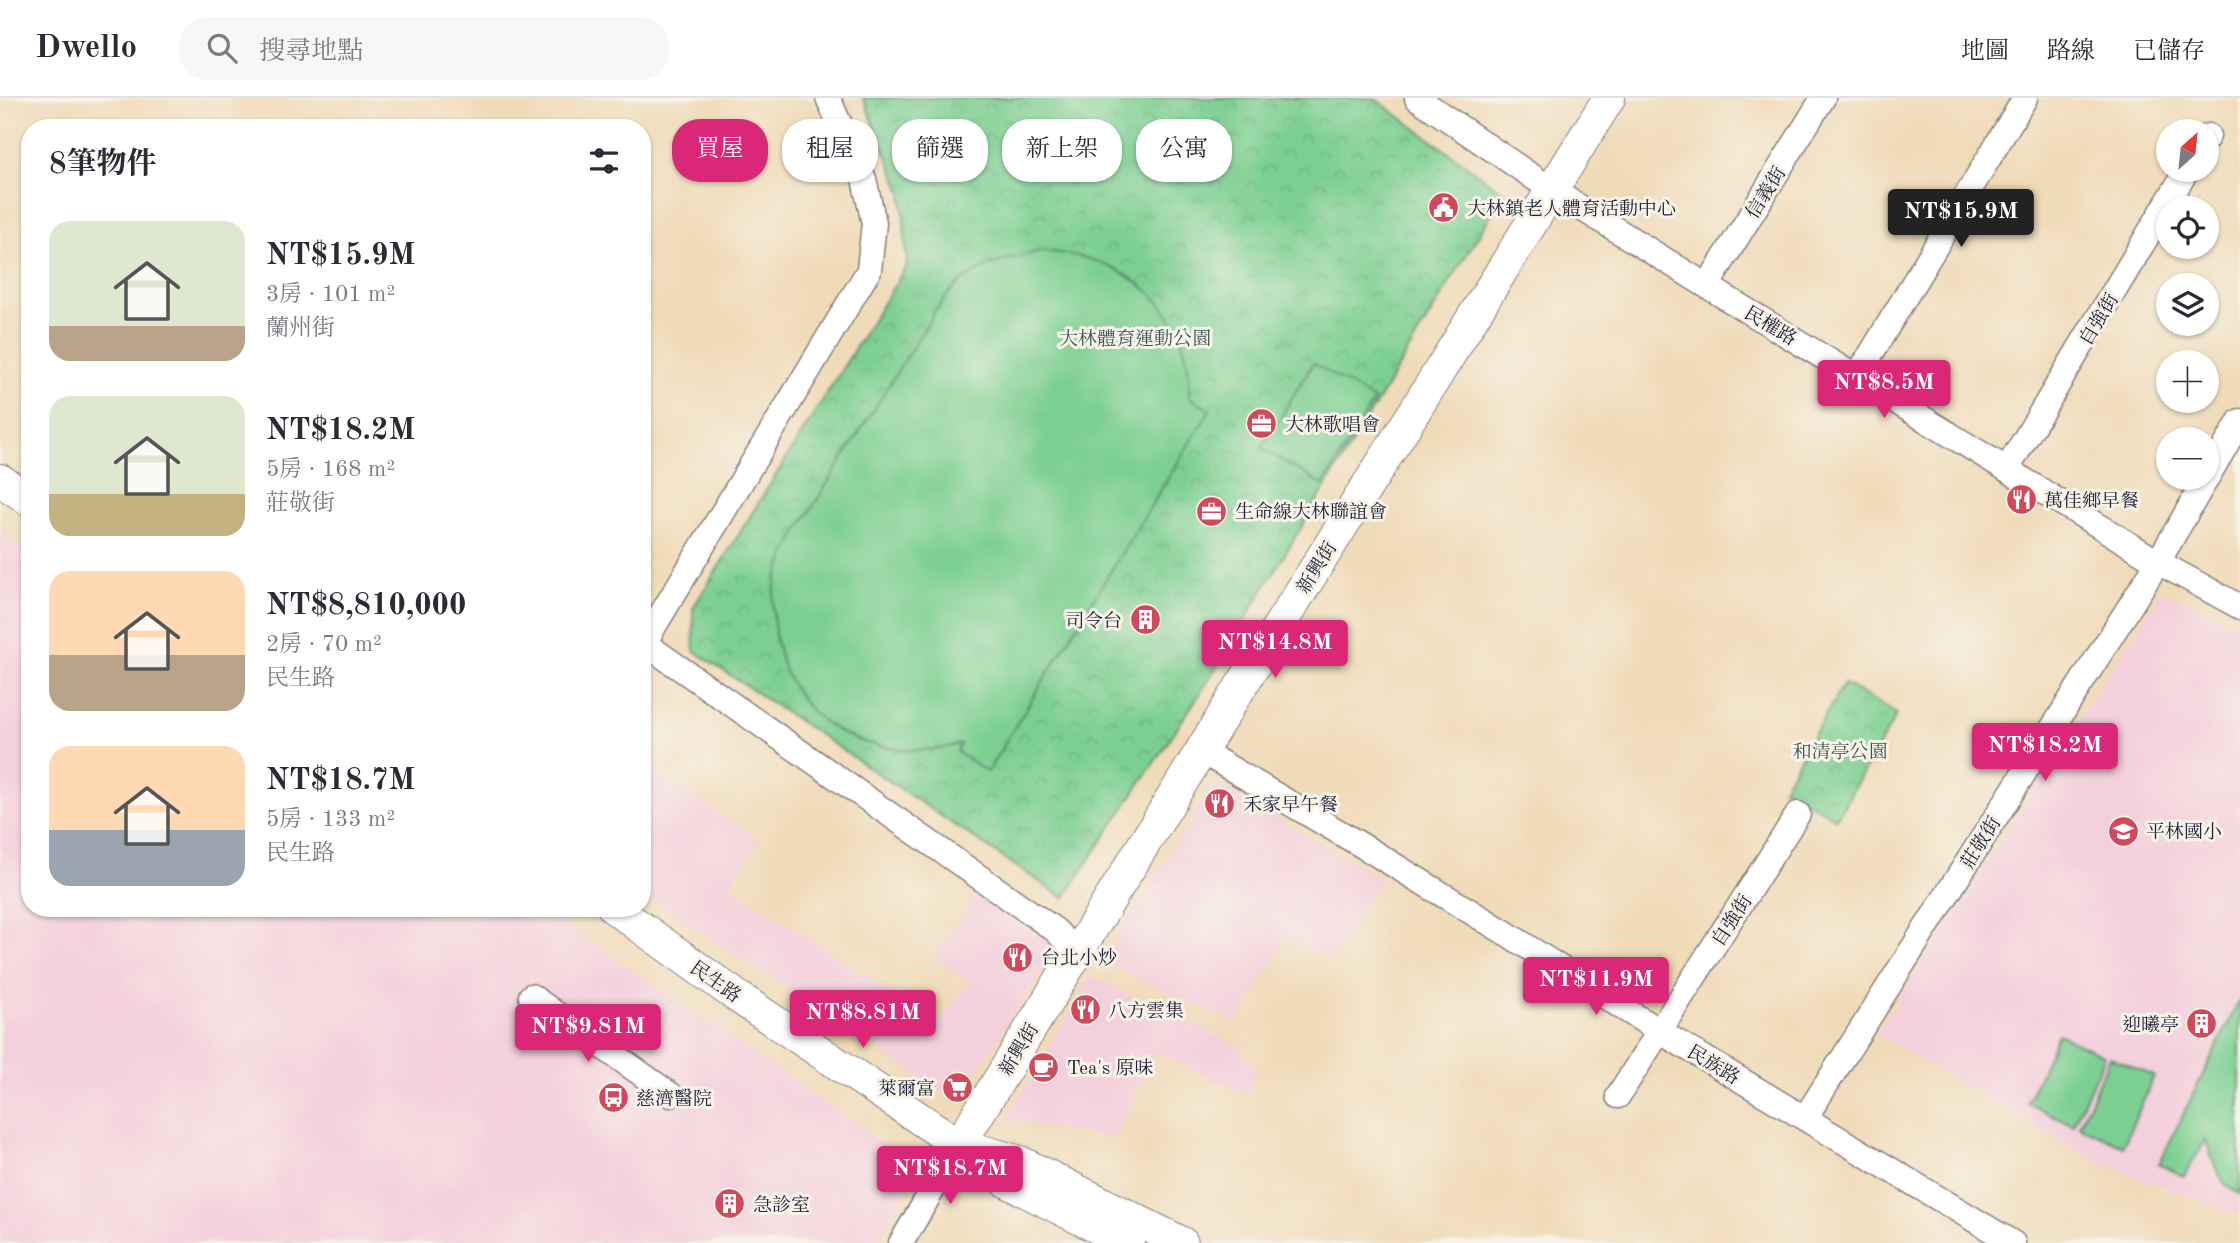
<!DOCTYPE html>
<html lang="zh-TW">
<meta charset="utf-8">
<style>
:root{--surface:#fff;--page:#f7f7f7;--text:#2b2b33;--muted:#7c7c81;--line:#e1e1e2;--accent:#db2777}
body{margin:0;font-family:"Old Standard TT","Noto Serif TC",serif;background:var(--page);color:var(--text);height:100vh;display:flex;flex-direction:column;font-size:26px;white-space:nowrap}
*{box-sizing:border-box;margin:0}
p{font-size:23px;color:var(--muted)}
.icon{flex:none;width:38px;height:38px;fill:none;stroke:currentColor;stroke-width:2;stroke-linecap:round;stroke-linejoin:round}
.map{position:relative;flex:1;overflow:hidden}
.side{position:absolute;left:21px;top:21px;width:630px;height:798px;display:flex;flex-direction:column;background:var(--surface);border-radius:28px;box-shadow:0 2px 5px #0004}
.side>*{flex:none}
.banner{position:absolute;left:672px;top:21px;width:665px;height:63px;display:flex;gap:14px}
.needle{width:46px;rotate:27deg}
.fabs{position:absolute;left:2156px;top:21px;display:grid;gap:14px}
.fabs a{display:grid;place-items:center;width:63px;height:63px;border-radius:50%;background:var(--surface);box-shadow:0 2px 5px #0004;font-size:35px}
.price{position:absolute;translate:-50% -60px;padding:0 16px;border-radius:7px;background:var(--accent);color:#fff;font-size:23px;line-height:46px;filter:drop-shadow(0 2px 4px #0008)}
.price::after{content:'';position:absolute;left:50%;top:42px;width:21px;height:16px;margin-left:-10px;background:inherit;clip-path:polygon(0 0,100% 0,50% 100%)}
.price.selected{background:#222;color:#fff}
ul{padding:0;list-style:none}
li{display:flex;align-items:center;gap:21px;height:175px;padding:0 28px}
li span{display:grid;place-items:center;flex:none;width:196px;height:140px;border-radius:21px;color:#555}
li>.icon{margin-inline-start:auto}
span .icon{width:84px;height:84px;fill:#fffc;stroke-width:1}
li b{font-size:30px}
h2{display:flex;justify-content:space-between;align-items:center;height:84px;padding:0 28px;font-size:30px}
.chip{padding:0 24px;border-radius:28px;background:var(--surface);box-shadow:0 2px 5px #0004;font-size:24px;line-height:63px}
.chip.selected{background:var(--accent);color:#fff}
header{display:flex;align-items:center;gap:42px;box-sizing:border-box;height:98px;padding:0 35px;background:var(--surface);border-bottom:2px solid var(--line)}
header strong{font-size:33px}
nav{display:flex;gap:38px;margin-inline-start:auto;font-size:24px}
.search{width:490px;height:63px;background:var(--page);display:flex;align-items:center;gap:18px;box-sizing:border-box;padding:0 24px;border-radius:28px;color:var(--muted);font-size:26px}
.map>svg:first-child{display:block}
.built{fill:#f4cfdc}
.park{fill:url(#park-crowns);stroke:#4e7866;stroke-width:2}
.garden{fill:#7bcf91;stroke:#4e7866;stroke-width:2}
.lines{fill:none;stroke-linecap:round;stroke-linejoin:round}
.minor-casing{stroke:#897e7a;stroke-width:27}
.major-casing{stroke:#897e7a;stroke-width:34}
.minor{stroke:#fff;stroke-width:24}
.major{stroke:#fff;stroke-width:32}
.labels{text-anchor:middle;stroke-width:6;stroke-linejoin:round;paint-order:stroke}
.street-label{font-size:19px;fill:#22223b;stroke:#f7f3e8}
.poi-label{font-size:19px;fill:#22223b;stroke:#f7f3e8;text-anchor:start}
.park-label{font-size:19px;fill:#3d5655;stroke:#f7f3e8}
</style>
<header>
<strong>Dwello</strong>
<div class="search"><svg class="icon" aria-label="search" viewBox="0 0 24 24"><circle cx="10" cy="10" r="6"/><path d="M15 15l6 6"/></svg>搜尋地點</div>
<nav><a>地圖</a><a>路線</a><a>已儲存</a></nav>
</header>
<div class="map">
<svg width="2240" height="1145" viewBox="0 0 2240 1145">
<defs>
<pattern id="park-crowns" width="20" height="18" patternUnits="userSpaceOnUse" patternTransform="scale(1.75)"><rect width="20" height="18" fill="#7bcf91"/><path d="M2 6a3 3 0 1 1 6 0M12 15a3 3 0 1 1 6 0" fill="none" stroke="#6ab17e"/></pattern>
</defs>
<rect width="100%" height="100%" fill="#f7f3e8"/>
<filter id="ink" filterUnits="userSpaceOnUse"><feTurbulence type="fractalNoise" baseFrequency=".0143" numOctaves="2"/><feDisplacementMap in="SourceGraphic" scale="14" xChannelSelector="R" yChannelSelector="G"/><feConvolveMatrix kernelMatrix="1 2 1 2 8 2 1 2 1" color-interpolation-filters="sRGB"/></filter>
<filter id="wash" filterUnits="userSpaceOnUse"><feTurbulence type="fractalNoise" baseFrequency=".00686" numOctaves="4" result="noise"/><feDisplacementMap in="SourceGraphic" scale="28" xChannelSelector="R" yChannelSelector="G"/><feGaussianBlur stdDeviation="1.57" result="paint"/><feColorMatrix in="noise" values="0 0 0 0 0 0 0 0 0 0 0 0 0 0 0 0 0 1.4 0 .05"/><feComposite in="paint" operator="in"/></filter>
<g filter="url(#wash)">
<rect width="100%" height="100%" fill="#f0dbb9"/>
<!-- built -->
<g class="built">
<polygon points="0,436 30,457 30,810 543,810 919,1070 875,1145 0,1145"/>
<polygon points="2162,493 2240,530 2240,1118 2091,1061 1876,936"/>
<polygon points="642,664 760,742 730,788 940,926 969,883 935,860 976,797 1058,851 957,1003 642,795"/>
<polygon points="1215,685 1381,781 1333,862 1287,839 1237,925 1101,864"/>
<polygon points="1091,878 1238,948 1257,972 1247,997 1156,954 1114,1042 1006,1021"/>
</g>
<!-- park -->
<g class="park">
<polygon points="863,0 1374,0 1504,95 1203,591 1064,800 694,553 693,510 907,167 902,94"/>
<polygon points="1844,585 1897,616 1836,721 1783,690"/>
</g>
<!-- garden -->
<g class="garden">
<path d="M1042 153C1127 158 1194 209 1189 299L1210 312 987 674 957 654 960 646C936 653 916 653 891 650 815 640 774 585 773 509 772 482 788 452 800 429L936 212C942 205 947 196 954 190 977 167 1011 160 1042 153Z"/>
<polygon points="1313,265 1374,302 1323,387 1262,350"/>
<path d="M2240 901V1096C2219 1088 2212 1061 2206 1042L2184 1078 2159 1066Z"/>
<polygon points="2058,936 2105,958 2073,1027 2027,1005"/>
<polygon points="2110,959 2154,978 2123,1048 2079,1028"/>
</g>
</g>
<g filter="url(#ink)">
<g class="lines">
<defs>
<g id="minor">
<polyline points="828,0 864,81 874,125 869,172 644,545 1055,832 1077,854"/>
<polyline points="1417,0 1552,92 1707,188 2158,464 2240,509"/>
<polyline points="2207,40 2208,38"/>
<polyline points="1707,188 1823,0"/>
<polyline points="1857,279 2025,0"/>
<polyline points="2007,371 2187,72"/>
<polyline points="1201,653 1361,747 1509,837 1659,933 2013,1145"/>
<polyline points="531,898 671,997"/>
<polyline points="1618,998 1798,716"/>
<polyline points="1805,1020 2158,464 2240,323"/>
<polyline points="901,1145 959,1047"/>
</g>
<g id="major">
<polyline points="0,382 30,402"/>
<polyline points="614,810 738,899 959,1047 1008,1084 1128,1145"/>
<polyline points="959,1047 1241,588 1414,314 1609,0"/>
<polyline points="978,1052 1020,1064 1182,1145"/>
</g>
</defs>
<!-- minor casing -->
<use href="#minor" class="minor-casing"/>
<!-- major casing -->
<use href="#major" class="major-casing"/>
<!-- minor -->
<use href="#minor" class="minor"/>
<!-- major -->
<use href="#major" class="major"/>
</g>
</g>
<!-- icons -->
<defs>
<symbol id="civic-disc" viewBox="-11 -11 22 22"><circle r="9.5" fill="#d1495b" stroke="#f7f3e8"/><path d="M-.6-6.5H3V-4.5H.6V-3L4-1V1h2V6H-6V1h2V-1L-.6-3ZM-1.2 2.5V6h2.4V2.5Z" fill="#fff"/></symbol>
<symbol id="office-disc" viewBox="-11 -11 22 22"><circle r="9.5" fill="#d1495b" stroke="#f7f3e8"/><path d="M-6-3h4V-5.5h4V-3h4V5H-6ZM-1-4.5V-3h2v-1.5ZM-6 0V1H6V0Z" fill="#fff"/></symbol>
<symbol id="restaurant-disc" viewBox="-11 -11 22 22"><circle r="9.5" fill="#d1495b" stroke="#f7f3e8"/><path d="M-5-6h1v4h1v-4h1v4h1v-4h1v5L-1.5 .5V6h-2V.5L-5-1ZM5-6V6H3V1.5H1.5Q1.5-4 5-6Z" fill="#fff"/></symbol>
<symbol id="building-disc" viewBox="-11 -11 22 22"><circle r="9.5" fill="#d1495b" stroke="#f7f3e8"/><path d="M-4-6H4V6H1V3H-1V6H-4ZM-2.5-4.3h1.7v1.8h-1.7ZM.8-4.3h1.7v1.8H.8ZM-2.5-1h1.7V.8h-1.7ZM.8-1h1.7V.8H.8Z" fill="#fff"/></symbol>
<symbol id="school-disc" viewBox="-11 -11 22 22"><circle r="9.5" fill="#d1495b" stroke="#f7f3e8"/><path d="M0-5L7-2L0 1L-7-2ZM-4 1L0 2.5L4 1V4Q0 6-4 4Z" fill="#fff"/></symbol>
<symbol id="cafe-disc" viewBox="-11 -11 22 22"><circle r="9.5" fill="#d1495b" stroke="#f7f3e8"/><path d="M-5.5-4.5H6V0H3Q3 3.5 0 3.5H-2.5Q-5.5 3.5-5.5 0ZM3-3.2v2h1.7v-2ZM-6 4.5H4V6H-6Z" fill="#fff"/></symbol>
<symbol id="supermarket-disc" viewBox="-11 -11 22 22"><circle r="9.5" fill="#d1495b" stroke="#f7f3e8"/><path d="M-6-5.5h2.5l.6 2H6L4.5 2H-2.5L-4.4-4H-6ZM-1.5 3.2a1.3 1.3 0 1 0 .1 0ZM3 3.2a1.3 1.3 0 1 0 .1 0Z" fill="#fff"/></symbol>
<symbol id="bus-disc" viewBox="-11 -11 22 22"><circle r="9.5" fill="#d1495b" stroke="#f7f3e8"/><path d="M-5-6H5V4H4V6H2V4H-2V6H-4V4H-5ZM-3.5-4V0h7V-4ZM-3.5 1.2v1.5H-2V1.2ZM2 1.2v1.5H3.5V1.2Z" fill="#fff"/></symbol>
</defs>
<g fill-rule="evenodd">
<use href="#civic-disc" x="1426" y="92" width="35" height="35"/>
<use href="#office-disc" x="1244" y="308" width="35" height="35"/>
<use href="#restaurant-disc" x="2004" y="384" width="35" height="35"/>
<use href="#office-disc" x="1194" y="396" width="35" height="35"/>
<use href="#building-disc" x="1128" y="504" width="35" height="35"/>
<use href="#restaurant-disc" x="1202" y="688" width="35" height="35"/>
<use href="#school-disc" x="2106" y="716" width="35" height="35"/>
<use href="#restaurant-disc" x="1000" y="842" width="35" height="35"/>
<use href="#restaurant-disc" x="1068" y="894" width="35" height="35"/>
<use href="#building-disc" x="2184" y="908" width="35" height="35"/>
<use href="#cafe-disc" x="1026" y="952" width="35" height="35"/>
<use href="#supermarket-disc" x="940" y="972" width="35" height="35"/>
<use href="#bus-disc" x="596" y="982" width="35" height="35"/>
<use href="#building-disc" x="712" y="1088" width="35" height="35"/>
</g>
<g class="labels">
<!-- street labels -->
<g class="street-label">
<text transform="translate(1765 94) rotate(-58)" y="7">信義街</text>
<text transform="translate(2098 221) rotate(-59)" y="7">自強街</text>
<text transform="translate(1771 227) rotate(31)" y="7">民權路</text>
<text transform="translate(1316 469) rotate(-58)" y="7">新興街</text>
<text transform="translate(1980 744) rotate(-58)" y="7">莊敬街</text>
<text transform="translate(1731 822) rotate(-57)" y="7">自強街</text>
<text transform="translate(716 883) rotate(35)" y="7">民生路</text>
<text transform="translate(1018 951) rotate(-59)" y="7">新興街</text>
<text transform="translate(1714 966) rotate(31)" y="7">民族路</text>
</g>
<!-- poi labels -->
<g class="poi-label">
<text x="1467" y="117">大林鎮老人體育活動中心</text>
<text x="1285" y="333">大林歌唱會</text>
<text x="2044" y="409">萬佳鄉早餐</text>
<text x="1235" y="420">生命線大林聯誼會</text>
<text x="1122" y="529" text-anchor="end">司令台</text>
<text x="1243" y="713">禾家早午餐</text>
<text x="2146" y="740">平林國小</text>
<text x="1041" y="866">台北小炒</text>
<text x="1108" y="919">八方雲集</text>
<text x="2179" y="933" text-anchor="end">迎曦亭</text>
<text x="1067" y="976">Tea's 原味</text>
<text x="935" y="997" text-anchor="end">萊爾富</text>
<text x="636" y="1007">慈濟醫院</text>
<text x="753" y="1113">急診室</text>
</g>
<!-- park labels -->
<g class="park-label">
<text x="1135" y="247">大林體育運動公園</text>
<text x="1840" y="660">和清亭公園</text>
</g>
</g>
</svg>
<div class="fabs">
<a><svg class="needle" viewBox="-14 -14 28 28"><path d="M0-13l5 13h-10z" fill="#e53935"/><path d="M0 13l5-13h-10z" fill="#7c7c81"/></svg></a>
<a><svg class="icon" aria-label="locate" viewBox="0 0 24 24"><circle cx="12" cy="12" r="6"/><path d="M12 2v4M12 18v4M2 12h4M18 12h4"/></svg></a>
<a><svg class="icon" aria-label="layers" viewBox="0 0 24 24"><path d="M12 4l9 5-9 5-9-5zM3 14l9 5 9-5"/></svg></a>
<a>+</a>
<a>−</a>
</div>
<b class="price selected" style="left:1961px;top:151px">NT$15.9M</b>
<b class="price" style="left:1884px;top:322px">NT$8.5M</b>
<b class="price" style="left:1275px;top:582px">NT$14.8M</b>
<b class="price" style="left:2045px;top:685px">NT$18.2M</b>
<b class="price" style="left:1596px;top:919px">NT$11.9M</b>
<b class="price" style="left:863px;top:952px">NT$8.81M</b>
<b class="price" style="left:588px;top:966px">NT$9.81M</b>
<b class="price" style="left:950px;top:1108px">NT$18.7M</b>
<div class="banner">
<a class="chip selected">買屋</a>
<a class="chip">租屋</a>
<a class="chip">篩選</a>
<a class="chip">新上架</a>
<a class="chip">公寓</a>
</div>
<section class="side">
<h2>8筆物件<svg class="icon" aria-label="filters" viewBox="0 0 24 24"><path d="M4 7h16M4 17h16"/><circle cx="9" cy="7" r="2"/><circle cx="15" cy="17" r="2"/></svg></h2>
<ul>
<li><span style="background:linear-gradient(#dfe7d0 75%,#b9a48a 0)"><svg class="icon" aria-label="home" viewBox="0 0 24 24"><path d="M3 11l9-7 9 7M6 9v11h12V9"/></svg></span><div><b>NT$15.9M</b><p>3房 · 101 m²</p><p>蘭州街</p></div></li>
<li><span style="background:linear-gradient(#dfe7d0 70%,#c2b280 0)"><svg class="icon" aria-label="home" viewBox="0 0 24 24"><path d="M3 11l9-7 9 7M6 9v11h12V9"/></svg></span><div><b>NT$18.2M</b><p>5房 · 168 m²</p><p>莊敬街</p></div></li>
<li><span style="background:linear-gradient(#ffd9b3 60%,#b9a48a 0)"><svg class="icon" aria-label="home" viewBox="0 0 24 24"><path d="M3 11l9-7 9 7M6 9v11h12V9"/></svg></span><div><b>NT$8,810,000</b><p>2房 · 70 m²</p><p>民生路</p></div></li>
<li><span style="background:linear-gradient(#ffd9b3 60%,#9aa5b1 0)"><svg class="icon" aria-label="home" viewBox="0 0 24 24"><path d="M3 11l9-7 9 7M6 9v11h12V9"/></svg></span><div><b>NT$18.7M</b><p>5房 · 133 m²</p><p>民生路</p></div></li>
</ul>
</section>
</div>
